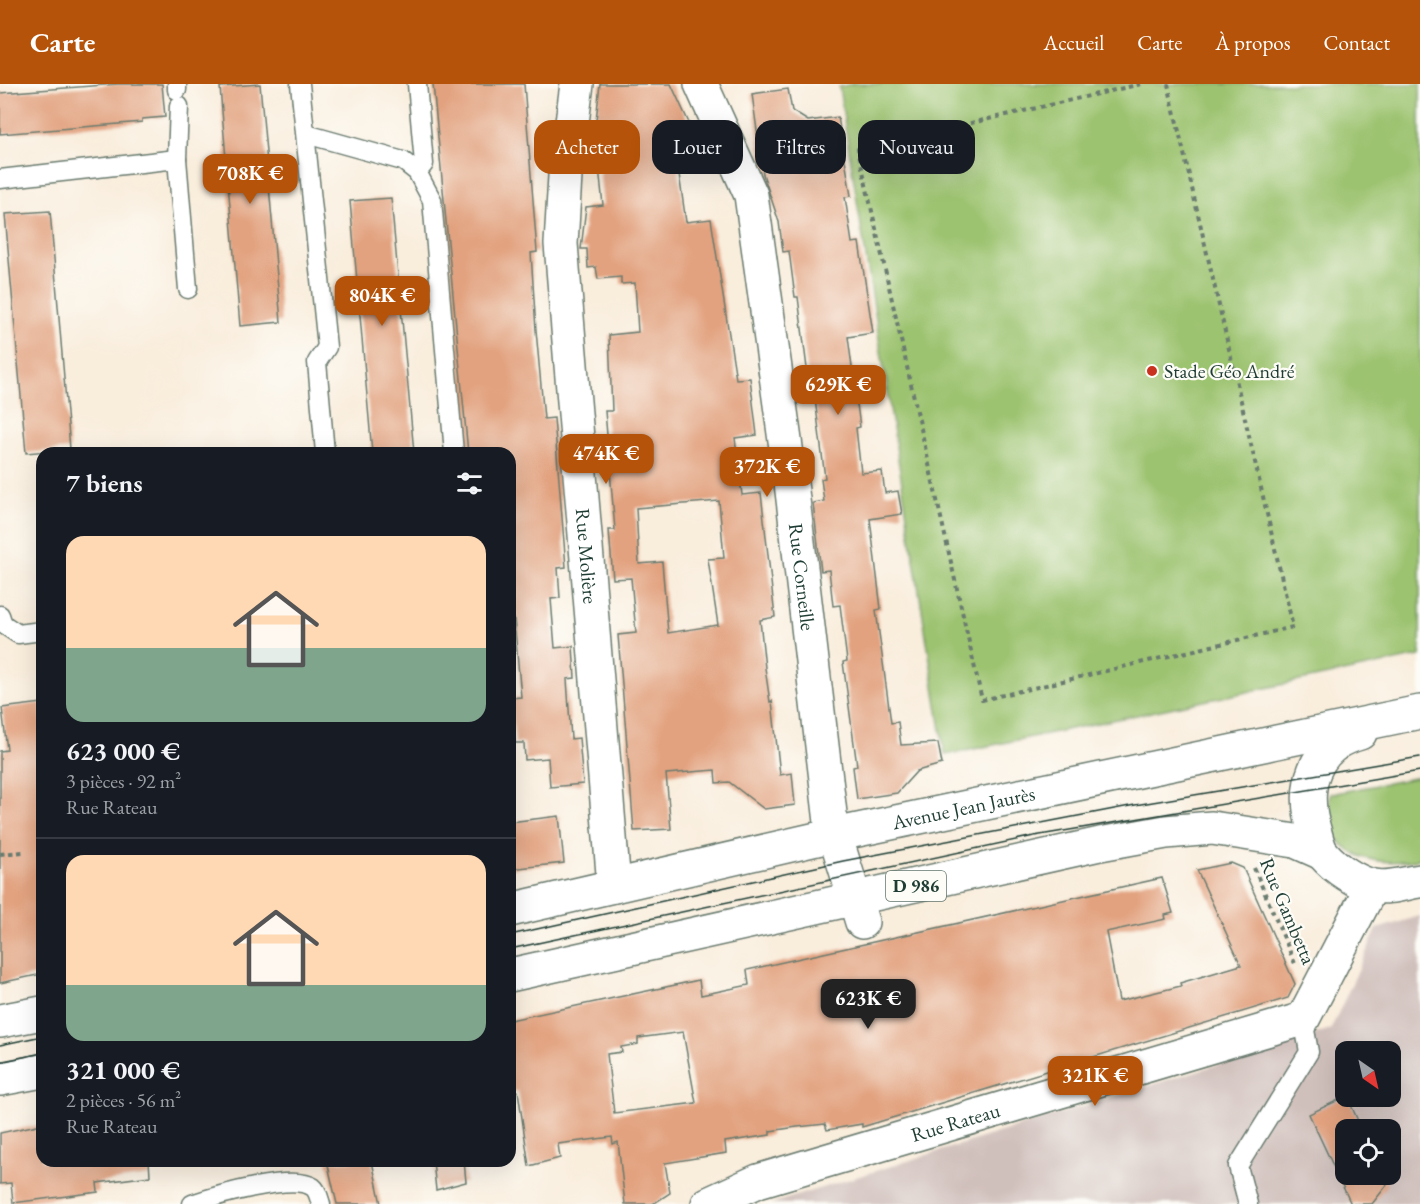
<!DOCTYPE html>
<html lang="fr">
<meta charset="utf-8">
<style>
:root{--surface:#171b24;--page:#242831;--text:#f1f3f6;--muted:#9ea1a6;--line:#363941;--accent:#b45309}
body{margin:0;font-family:"EB Garamond",serif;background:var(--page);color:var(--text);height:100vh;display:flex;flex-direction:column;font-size:22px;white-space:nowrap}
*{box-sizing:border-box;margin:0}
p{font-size:20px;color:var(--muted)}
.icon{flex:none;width:33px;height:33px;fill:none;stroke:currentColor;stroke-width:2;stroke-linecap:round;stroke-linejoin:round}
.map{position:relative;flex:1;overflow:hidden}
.drawer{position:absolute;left:36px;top:363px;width:480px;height:720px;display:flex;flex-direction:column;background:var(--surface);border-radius:18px;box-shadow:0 6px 24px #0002}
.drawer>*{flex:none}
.banner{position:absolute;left:534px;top:36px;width:570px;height:54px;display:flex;gap:12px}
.needle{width:39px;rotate:146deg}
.tools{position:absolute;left:1335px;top:957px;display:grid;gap:12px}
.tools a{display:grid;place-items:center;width:66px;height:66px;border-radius:12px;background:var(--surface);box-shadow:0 6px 24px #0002;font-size:30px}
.price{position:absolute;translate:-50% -51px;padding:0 14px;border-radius:12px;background:var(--accent);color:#fff;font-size:20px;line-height:39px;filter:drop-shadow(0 2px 3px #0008)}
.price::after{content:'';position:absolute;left:50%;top:36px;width:18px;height:14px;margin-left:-9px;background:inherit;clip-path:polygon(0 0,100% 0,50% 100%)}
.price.selected{background:#222;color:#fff}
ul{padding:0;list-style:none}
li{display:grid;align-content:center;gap:12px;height:318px;padding:0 30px}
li+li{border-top:2px solid var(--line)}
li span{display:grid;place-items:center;height:186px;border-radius:18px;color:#555}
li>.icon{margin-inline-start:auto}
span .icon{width:108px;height:108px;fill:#fffc;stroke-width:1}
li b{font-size:26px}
h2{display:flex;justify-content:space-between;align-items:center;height:72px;padding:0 30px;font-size:26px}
.chip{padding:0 21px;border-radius:18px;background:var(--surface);box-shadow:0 6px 24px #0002;font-size:21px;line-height:54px}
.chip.selected{background:var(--accent);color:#fff}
header{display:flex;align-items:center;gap:36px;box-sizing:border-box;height:84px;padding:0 30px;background:var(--accent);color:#fff}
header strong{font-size:28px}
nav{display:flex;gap:33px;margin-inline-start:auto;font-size:21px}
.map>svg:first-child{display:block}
.industrial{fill:#d0c0bc;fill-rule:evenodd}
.green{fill:#9cc36f;stroke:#5e8052;stroke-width:1.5}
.building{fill:#e2a27f;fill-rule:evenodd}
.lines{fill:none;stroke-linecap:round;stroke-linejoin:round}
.lane-casing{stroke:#6b7b6f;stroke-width:21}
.street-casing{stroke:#6b7b6f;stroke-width:36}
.secondary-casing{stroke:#6b7b6f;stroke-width:36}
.primary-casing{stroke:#6b7b6f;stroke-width:36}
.path{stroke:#6b7b6f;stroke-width:4;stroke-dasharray:4.5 4.5;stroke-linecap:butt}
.lane{stroke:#fff;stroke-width:18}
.street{stroke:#fff;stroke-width:33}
.secondary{stroke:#fff;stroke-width:33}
.primary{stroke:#fff;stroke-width:33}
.tram{stroke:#1f3d34;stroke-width:1.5}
.poi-dot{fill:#c8321e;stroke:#fdfcf7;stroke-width:2}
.labels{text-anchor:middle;stroke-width:4.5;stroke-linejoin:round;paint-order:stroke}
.shield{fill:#fdfcf7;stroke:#62766e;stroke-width:1.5}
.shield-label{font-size:18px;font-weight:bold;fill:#1f3d34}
.poi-label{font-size:20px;fill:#1f3d34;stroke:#fdfcf7;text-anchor:start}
.street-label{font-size:20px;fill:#1f3d34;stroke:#fdfcf7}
</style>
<header>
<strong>Carte</strong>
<nav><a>Accueil</a><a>Carte</a><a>À propos</a><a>Contact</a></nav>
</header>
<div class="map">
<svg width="1420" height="1120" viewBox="0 0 1420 1120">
<rect width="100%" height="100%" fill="#fdfcf7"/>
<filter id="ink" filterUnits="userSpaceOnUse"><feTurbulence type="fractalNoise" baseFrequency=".0167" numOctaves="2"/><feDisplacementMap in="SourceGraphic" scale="12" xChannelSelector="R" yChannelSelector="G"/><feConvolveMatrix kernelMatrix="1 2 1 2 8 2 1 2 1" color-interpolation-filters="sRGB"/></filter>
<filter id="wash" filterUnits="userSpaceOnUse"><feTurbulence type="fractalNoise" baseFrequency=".008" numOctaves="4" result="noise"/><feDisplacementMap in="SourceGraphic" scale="24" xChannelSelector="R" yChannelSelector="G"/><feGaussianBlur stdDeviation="1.35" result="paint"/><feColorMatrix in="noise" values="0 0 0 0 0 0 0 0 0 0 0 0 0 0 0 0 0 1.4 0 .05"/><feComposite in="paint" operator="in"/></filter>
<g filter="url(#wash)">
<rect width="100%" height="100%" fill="#f9eddc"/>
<!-- industrial -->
<path class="industrial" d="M1420 832V1120H770L1331 945 1377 845ZM1346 968H1390V1012H1346ZM1346 1046H1390V1090H1346Z"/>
<!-- green -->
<g class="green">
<polygon points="852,0 1420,0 1420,572 945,671 839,3"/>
<path d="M1420 693V775C1372 785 1320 770 1330 710Z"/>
</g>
<g id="blocks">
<!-- building -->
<g class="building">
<polygon points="118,0 162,0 165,33 142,35 142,38 0,50 0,9"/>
<polygon points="260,0 281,238 240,242 220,3"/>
<polygon points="433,0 524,0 537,168 531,169 536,246 544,335 554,334 566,483 558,484 560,514 551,515 555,564 573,562 575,594 567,595 571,655 579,654 583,700 550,703 548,674 525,676 524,659 515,659 511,614 521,613 514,535 510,535 510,369 468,369"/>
<path d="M600 0H671L708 80 678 83 686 138 711 135 736 295 750 294 757 351 735 354 742 411 761 409 775 533 760 536 765 584 770 618 772 617 780 691 792 689 795 721 764 725 729 698 716 699 715 686 666 690 671 745 634 747 618 551 636 549 631 494 613 495 609 446H615L605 327H612L609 251 638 248 635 199 621 200V193L598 195 596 183 588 184 587 165H581L586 123 603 121 595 46ZM719 417 724 474 708 475 718 541 668 549 662 478 639 480 636 424Z"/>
<polygon points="788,5 792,27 808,37 838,33 851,112 845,113 852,159 859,158 873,249 848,253 860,343 856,344 861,389 882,387 885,409 898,407 902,430 870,435 881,525 876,526 891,639 898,638 901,661 938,659 942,680 917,687 897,709 857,715 853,683 857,682 843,578 847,577 840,521 833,522 829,486 821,487 813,419 824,417 821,395 825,394 815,315 811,316 798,213 795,213 789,167 783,168 779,138 763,90 752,10"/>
<polygon points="391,114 414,369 372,369 350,117"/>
<polygon points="50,127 70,365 26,369 5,130"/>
<polygon points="42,619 42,890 0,899 0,667 7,666 2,624"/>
<polygon points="559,732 564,779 510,785 510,738"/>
<path d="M1231 779 1243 784 1295 900 1288 914 862 1043V1040L827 1046 825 1040 797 1043 770 1047V1051L725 1058 726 1069 665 1079 670 1109 653 1120H625L618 1058 613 1060 612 1053 558 1060 560 1074 529 1082 518 1007 510 1008V936L699 896 701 911 749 901 747 886 1162 794 1173 829 1165 831 1166 835 1106 848 1119 917 1181 902 1180 899 1241 881 1197 786ZM683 948 696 1019 614 1029 607 970 622 968 621 963 638 960V954Z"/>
<polygon points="1347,1012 1362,1046 1346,1046 1346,1090 1382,1090 1387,1101 1372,1120 1351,1120 1309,1030"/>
<polygon points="42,1040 42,1077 149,1077 150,1092 97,1099 98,1108 13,1119 11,1099 0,1100 0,1049"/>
<polygon points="327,1077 372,1077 381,1120 337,1120"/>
<polygon points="433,1077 464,1077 466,1098 436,1106"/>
</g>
</g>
</g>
<g filter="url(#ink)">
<use href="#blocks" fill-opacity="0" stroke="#6b7b6f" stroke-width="1.5"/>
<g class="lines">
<defs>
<g id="lane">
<polyline points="177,0 177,6"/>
<polyline points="300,0 327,263 317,278 325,369"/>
<polyline points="417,0 424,80 417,88"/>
<polyline points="179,22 177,75 188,205"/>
<polyline points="306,50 403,77 417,88 432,116 454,369"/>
<polyline points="0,95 177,75"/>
<polyline points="0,531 3,540 18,550 42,547"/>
<path d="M192 1120C215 1112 292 1089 313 1103 318 1107 319 1114 321 1120"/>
<polyline points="1248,1120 1238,1082 1309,968 1303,935"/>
</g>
<g id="street">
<path id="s1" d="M577 0 565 92 561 160 614 802"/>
<path id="s2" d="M701 0 751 111 792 407 831 738 862 838"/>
</g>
<g id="secondary">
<path id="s3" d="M708 1120 758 1097 1303 935 1372 802"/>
</g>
<g id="primary">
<path d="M1360 649C1312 662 1301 704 1315 749 1317 756 1319 765 1323 770 1335 784 1357 799 1374 802 1389 805 1405 799 1420 797"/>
<path id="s4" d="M510 826 834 751 1420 628"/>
<polyline points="510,891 1100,760 1166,748 1212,744 1295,757 1322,769"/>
<polyline points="0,937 42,929"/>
<polyline points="0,995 42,987"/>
</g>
</defs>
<!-- lane casing -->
<use href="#lane" class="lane-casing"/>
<!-- street casing -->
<use href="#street" class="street-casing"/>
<!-- secondary casing -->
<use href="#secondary" class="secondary-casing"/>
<!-- primary casing -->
<use href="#primary" class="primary-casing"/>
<!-- path -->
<g class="path">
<polyline points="1141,0 858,65 982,616 1293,543 1168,0"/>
<polyline points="0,770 23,768"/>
<polyline points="1254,784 1296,882"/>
</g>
<!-- lane -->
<use href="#lane" class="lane"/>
<!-- street -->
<use href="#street" class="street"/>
<!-- secondary -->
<use href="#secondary" class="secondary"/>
<!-- primary -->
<use href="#primary" class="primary"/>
<!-- tram -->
<g class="tram">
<polyline points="510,851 843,777 1135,721 1420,673"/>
<polyline points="510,865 1034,752 1420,687"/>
<polyline points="0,961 42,952"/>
<polyline points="0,978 42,969"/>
</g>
</g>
</g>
<!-- markers -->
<circle class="poi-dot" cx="1152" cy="287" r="6"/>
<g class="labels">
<!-- shield labels -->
<rect class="shield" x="886" y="787" width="60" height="30" rx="4.5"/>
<g class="shield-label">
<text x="916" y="808">D 986</text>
</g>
<!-- poi labels -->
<g class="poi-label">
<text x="1164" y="294">Stade Géo André</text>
</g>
<!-- street labels -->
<g class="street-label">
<text dy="7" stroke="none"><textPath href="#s1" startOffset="474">Rue Molière</textPath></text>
<text dy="7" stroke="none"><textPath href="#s2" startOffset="507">Rue Corneille</textPath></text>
<text dy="7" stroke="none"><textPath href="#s4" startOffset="465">Avenue Jean Jaurès</textPath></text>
<text transform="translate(1288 827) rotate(67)" y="7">Rue Gambetta</text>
<text dy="7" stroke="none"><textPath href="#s3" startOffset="261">Rue Rateau</textPath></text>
</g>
</g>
</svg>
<div class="tools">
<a><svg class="needle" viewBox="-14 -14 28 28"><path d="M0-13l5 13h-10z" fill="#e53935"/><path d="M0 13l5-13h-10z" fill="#9ea1a6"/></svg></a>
<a><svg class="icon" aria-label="locate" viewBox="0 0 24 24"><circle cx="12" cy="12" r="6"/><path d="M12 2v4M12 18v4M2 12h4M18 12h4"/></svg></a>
</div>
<b class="price" style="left:250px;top:121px">708K €</b>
<b class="price" style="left:382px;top:243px">804K €</b>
<b class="price" style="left:838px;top:332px">629K €</b>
<b class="price" style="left:606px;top:401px">474K €</b>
<b class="price" style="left:767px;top:414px">372K €</b>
<b class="price selected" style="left:868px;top:946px">623K €</b>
<b class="price" style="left:1095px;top:1023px">321K €</b>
<div class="banner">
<a class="chip selected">Acheter</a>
<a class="chip">Louer</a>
<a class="chip">Filtres</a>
<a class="chip">Nouveau</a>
</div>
<section class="drawer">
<h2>7 biens<svg class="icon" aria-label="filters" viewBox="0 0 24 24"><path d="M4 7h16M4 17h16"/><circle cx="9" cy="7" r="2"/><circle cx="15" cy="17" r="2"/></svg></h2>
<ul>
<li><span style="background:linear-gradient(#ffd9b3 60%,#7fa58c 0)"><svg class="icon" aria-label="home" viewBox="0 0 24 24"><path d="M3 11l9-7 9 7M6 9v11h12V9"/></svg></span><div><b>623 000 €</b><p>3 pièces · 92 m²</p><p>Rue Rateau</p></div></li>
<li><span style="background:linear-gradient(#ffd9b3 70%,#7fa58c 0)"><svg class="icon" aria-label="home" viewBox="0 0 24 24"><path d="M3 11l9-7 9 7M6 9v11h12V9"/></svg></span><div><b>321 000 €</b><p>2 pièces · 56 m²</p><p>Rue Rateau</p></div></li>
</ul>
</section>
</div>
